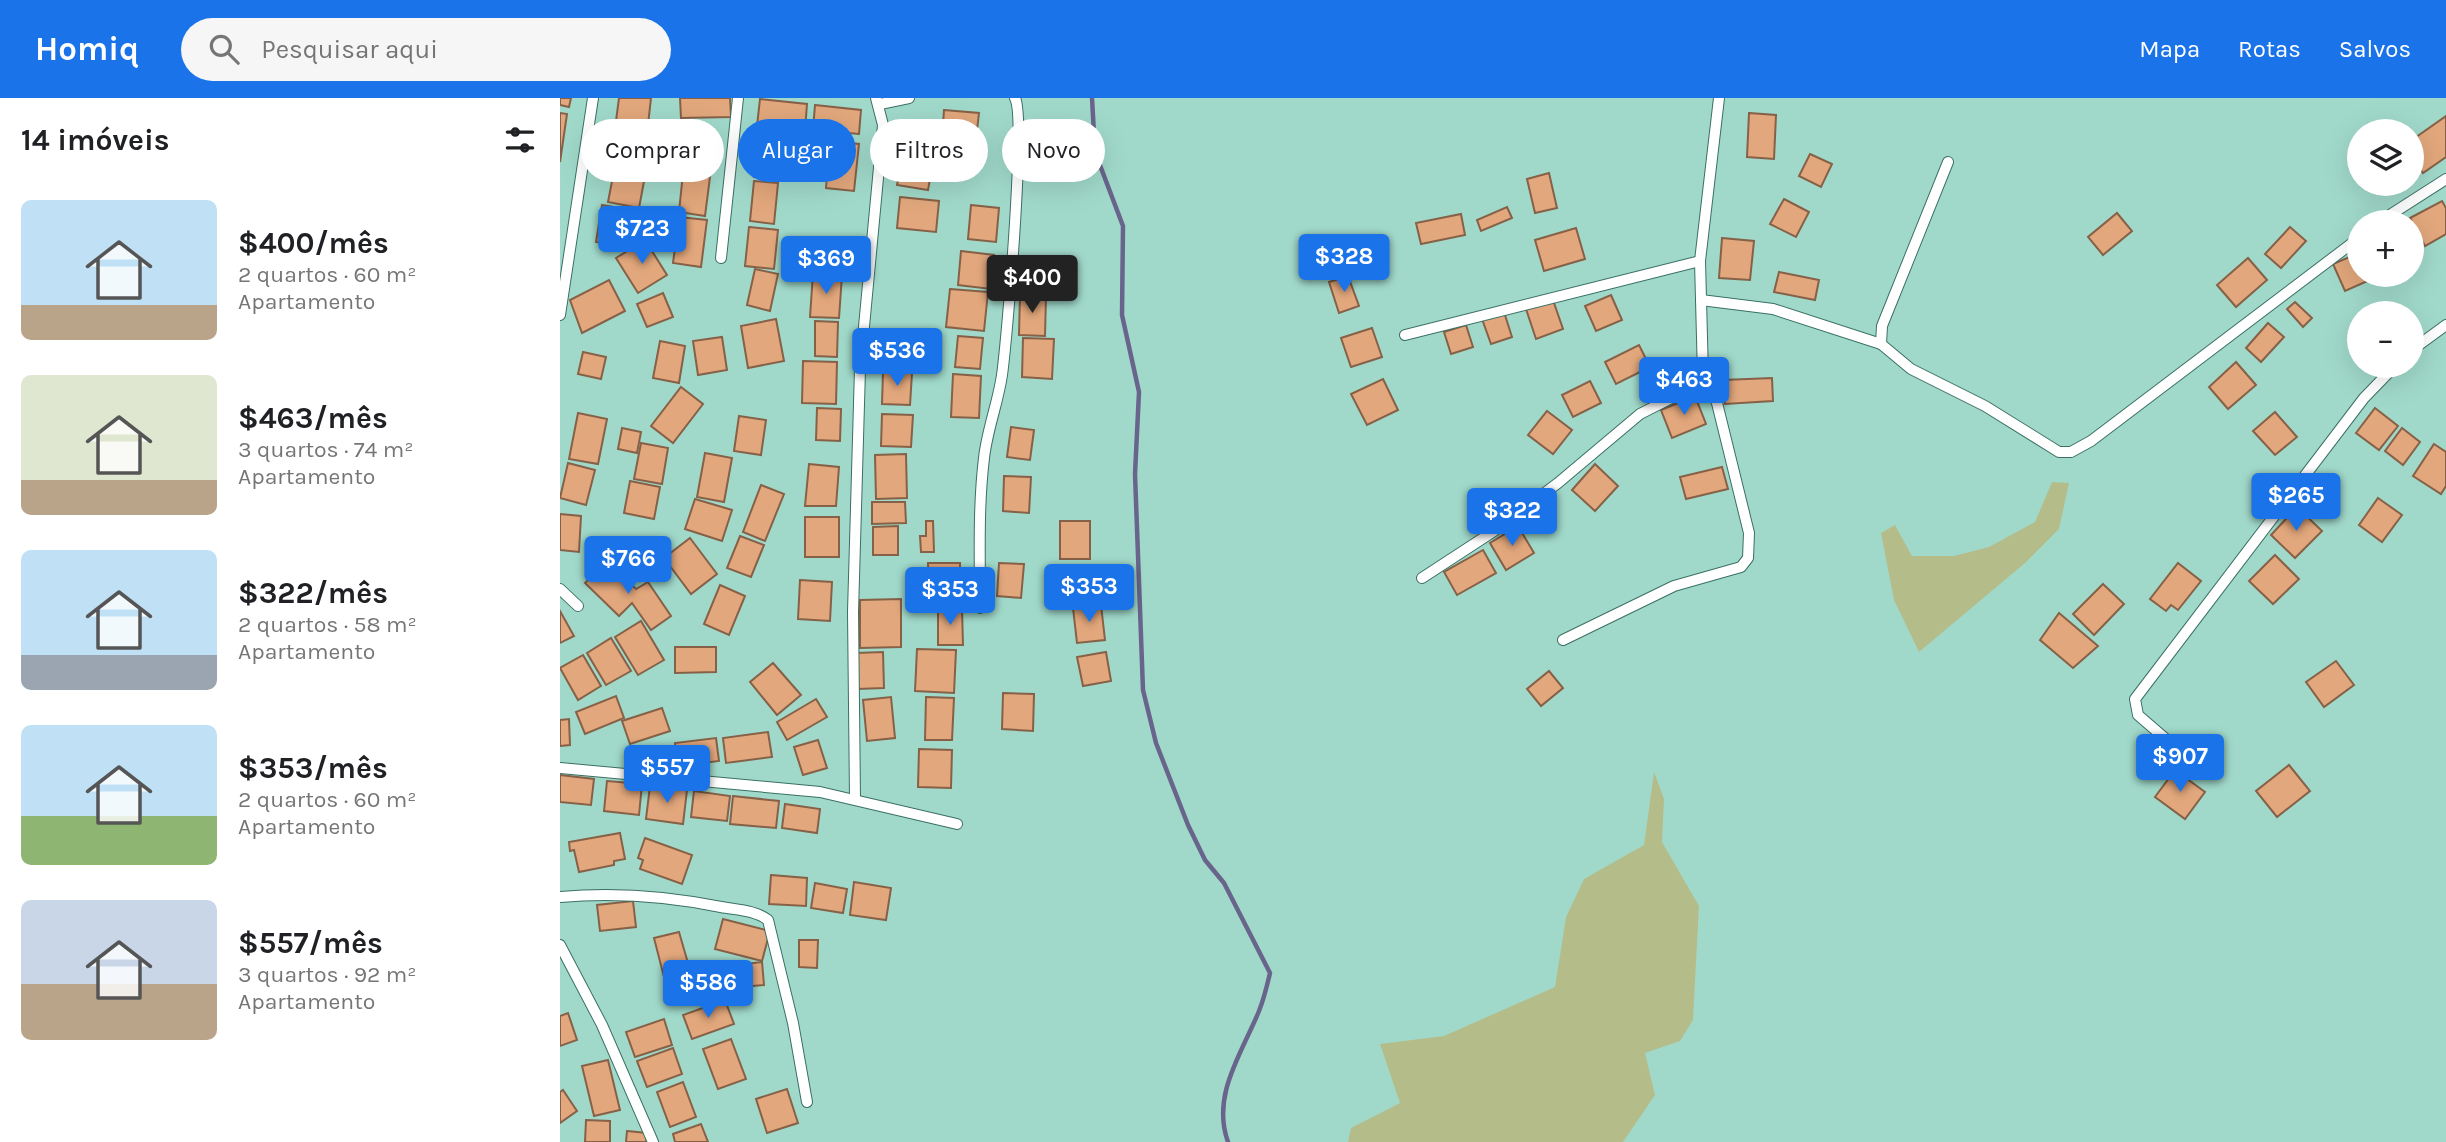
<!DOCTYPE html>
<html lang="pt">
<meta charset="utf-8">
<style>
:root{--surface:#fff;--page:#f6f6f6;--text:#202124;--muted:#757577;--accent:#1a73e8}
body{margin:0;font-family:Karla,sans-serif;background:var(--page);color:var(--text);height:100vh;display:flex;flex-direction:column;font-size:26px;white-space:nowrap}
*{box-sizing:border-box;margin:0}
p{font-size:23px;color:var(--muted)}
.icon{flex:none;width:38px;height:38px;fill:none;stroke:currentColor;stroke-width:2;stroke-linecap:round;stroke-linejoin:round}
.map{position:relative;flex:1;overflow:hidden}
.sheet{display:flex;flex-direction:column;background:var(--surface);width:560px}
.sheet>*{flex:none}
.hud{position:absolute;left:21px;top:21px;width:665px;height:63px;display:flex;gap:14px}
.tools{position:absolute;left:1787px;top:21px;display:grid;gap:14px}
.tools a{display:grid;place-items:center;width:77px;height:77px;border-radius:50%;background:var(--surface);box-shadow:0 7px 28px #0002;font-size:35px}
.price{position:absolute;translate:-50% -60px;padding:0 16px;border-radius:7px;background:var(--accent);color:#fff;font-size:23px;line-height:46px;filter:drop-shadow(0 2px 4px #0008)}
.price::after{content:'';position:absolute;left:50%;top:42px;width:21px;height:16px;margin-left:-10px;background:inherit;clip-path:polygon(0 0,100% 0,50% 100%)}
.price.active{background:#222;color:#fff}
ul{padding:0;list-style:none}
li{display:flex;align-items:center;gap:21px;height:175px;padding:0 21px}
li span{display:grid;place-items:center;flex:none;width:196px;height:140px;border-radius:10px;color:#555}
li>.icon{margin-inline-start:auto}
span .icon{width:84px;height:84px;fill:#fffc;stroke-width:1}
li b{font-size:30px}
h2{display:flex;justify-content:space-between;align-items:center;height:84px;padding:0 21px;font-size:30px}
.chip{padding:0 24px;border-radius:32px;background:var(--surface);box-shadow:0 7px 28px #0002;font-size:24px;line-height:63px}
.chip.active{background:var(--accent);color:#fff}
header{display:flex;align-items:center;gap:42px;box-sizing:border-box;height:98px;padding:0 35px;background:var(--accent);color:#fff}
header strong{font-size:33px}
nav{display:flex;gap:38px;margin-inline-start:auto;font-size:24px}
.search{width:490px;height:63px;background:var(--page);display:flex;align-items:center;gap:18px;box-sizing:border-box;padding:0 24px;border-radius:38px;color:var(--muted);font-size:26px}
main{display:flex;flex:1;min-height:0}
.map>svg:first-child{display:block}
.green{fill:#b4bd8a}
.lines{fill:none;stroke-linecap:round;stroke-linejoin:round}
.stream{stroke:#69648b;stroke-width:4.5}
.building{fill:#e2a77c;stroke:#866147;stroke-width:2}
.minor-casing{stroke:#3a7064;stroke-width:12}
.minor{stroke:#fff;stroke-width:10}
</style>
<header>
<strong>Homiq</strong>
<div class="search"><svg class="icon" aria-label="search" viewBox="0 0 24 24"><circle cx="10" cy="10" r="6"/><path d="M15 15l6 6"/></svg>Pesquisar aqui</div>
<nav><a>Mapa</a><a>Rotas</a><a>Salvos</a></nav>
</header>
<main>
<section class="sheet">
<h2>14 imóveis<svg class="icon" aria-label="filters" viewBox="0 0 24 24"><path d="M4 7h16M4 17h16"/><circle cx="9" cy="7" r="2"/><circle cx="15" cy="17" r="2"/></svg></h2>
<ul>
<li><span style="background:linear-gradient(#bfe0f5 75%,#b9a48a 0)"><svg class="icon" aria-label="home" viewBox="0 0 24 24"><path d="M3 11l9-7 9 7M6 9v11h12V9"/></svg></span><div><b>$400/mês</b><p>2 quartos · 60 m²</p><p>Apartamento</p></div></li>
<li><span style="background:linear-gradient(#dfe7d0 75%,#b9a48a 0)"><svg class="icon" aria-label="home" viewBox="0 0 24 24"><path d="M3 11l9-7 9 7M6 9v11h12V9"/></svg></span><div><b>$463/mês</b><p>3 quartos · 74 m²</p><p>Apartamento</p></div></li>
<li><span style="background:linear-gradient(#bfe0f5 75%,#9aa5b1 0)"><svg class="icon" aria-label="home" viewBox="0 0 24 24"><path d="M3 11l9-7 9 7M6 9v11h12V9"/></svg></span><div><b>$322/mês</b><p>2 quartos · 58 m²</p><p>Apartamento</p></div></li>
<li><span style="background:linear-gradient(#bfe0f5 65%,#8fb573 0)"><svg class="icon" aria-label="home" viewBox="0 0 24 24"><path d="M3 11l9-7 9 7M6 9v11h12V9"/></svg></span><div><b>$353/mês</b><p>2 quartos · 60 m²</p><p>Apartamento</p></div></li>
<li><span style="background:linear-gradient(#c9d6e8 60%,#b9a48a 0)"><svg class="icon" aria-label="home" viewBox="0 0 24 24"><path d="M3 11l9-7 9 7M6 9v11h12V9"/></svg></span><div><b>$557/mês</b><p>3 quartos · 92 m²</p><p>Apartamento</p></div></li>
</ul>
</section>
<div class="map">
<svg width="1886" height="1044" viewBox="0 0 1886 1044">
<rect width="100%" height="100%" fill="#a0d9ca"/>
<!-- green -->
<g class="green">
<polygon points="1492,384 1509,385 1499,431 1465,465 1359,554 1334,502 1321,435 1335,427 1352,458 1394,458 1429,449 1475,424"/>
<polygon points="1094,674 1104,701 1102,744 1139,808 1133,922 1120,943 1085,955 1095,997 1063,1044 788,1044 791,1030 840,1005 820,946 884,938 995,889 1006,819 1024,781 1084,747"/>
</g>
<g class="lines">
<!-- stream -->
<path class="stream" d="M532 0 535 54 563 128 562 217 579 294 575 376 583 592 596 645 628 727 645 762 664 785 710 875C707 888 704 901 699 913 682 955 651 997 668 1044"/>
</g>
<!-- building -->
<g class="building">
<polygon points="0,0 11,0 9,9 0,7"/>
<polygon points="59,0 91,0 88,27 56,23"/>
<polygon points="120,0 170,0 171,19 121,20"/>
<polygon points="200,1 247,6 245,32 197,28"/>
<polygon points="255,7 301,12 299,36 253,32"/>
<polygon points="384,12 419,15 414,58 395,56 398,28 383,27"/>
<polygon points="0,15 7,16 0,64"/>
<polygon points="1189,15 1216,17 1214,61 1187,59"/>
<polygon points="1886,18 1886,59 1863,75 1852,59 1852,42"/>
<polygon points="60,26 97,31 92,70 55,65"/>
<polygon points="198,41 233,44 229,82 194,79"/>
<polygon points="270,43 299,46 294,93 266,90"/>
<polygon points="125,44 151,45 151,70 125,70"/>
<polygon points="343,54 374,59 368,92 337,87"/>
<polygon points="1250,56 1272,66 1261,89 1239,78"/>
<polygon points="54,73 85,78 79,110 48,104"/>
<polygon points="123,75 150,79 145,118 119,114"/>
<polygon points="989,75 997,110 975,115 967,81"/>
<polygon points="194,83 218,85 214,126 190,123"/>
<polygon points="340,99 379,103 376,134 337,130"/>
<polygon points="1224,101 1249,114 1236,139 1210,126"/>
<polygon points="1882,103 1886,110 1886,136 1865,148 1850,120"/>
<polygon points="42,107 67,111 60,148 36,144"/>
<polygon points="411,107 439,110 436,144 408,141"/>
<polygon points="947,109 952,120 921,133 917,122"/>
<polygon points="1557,115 1572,133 1543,157 1528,139"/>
<polygon points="901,116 905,137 861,146 856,125"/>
<polygon points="119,119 147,122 141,169 113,165"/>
<polygon points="189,129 218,132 214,171 185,168"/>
<polygon points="1730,129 1746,143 1721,170 1705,156"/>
<polygon points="1016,130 1025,161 984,173 975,142"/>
<polygon points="1162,140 1194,143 1190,182 1159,180"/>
<polygon points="85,142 107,177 78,195 56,160"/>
<polygon points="401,153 434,157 431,191 398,187"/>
<polygon points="1799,155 1799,177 1821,177 1785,193 1773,166"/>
<polygon points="1688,160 1707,182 1676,209 1657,187"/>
<polygon points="195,171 218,176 210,213 187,207"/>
<polygon points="1219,174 1259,182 1255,202 1214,194"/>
<polygon points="253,175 282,177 279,220 250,219"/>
<polygon points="788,178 799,208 779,215 769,184"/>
<polygon points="49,182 65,213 22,235 10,202"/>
<polygon points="390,191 428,194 424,233 386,229"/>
<polygon points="103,195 113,219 87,229 77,206"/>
<polygon points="460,196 486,197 485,238 459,237"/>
<polygon points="1051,197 1062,222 1036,233 1025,208"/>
<polygon points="993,202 1003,231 976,241 966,211"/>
<polygon points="1735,204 1752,220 1743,229 1727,211"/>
<polygon points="1834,207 1838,215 1818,215"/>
<polygon points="944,214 952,239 931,246 922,221"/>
<polygon points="216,221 224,263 188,270 181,228"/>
<polygon points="255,223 278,224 277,259 255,258"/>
<polygon points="1708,225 1724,239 1701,264 1686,250"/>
<polygon points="906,227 913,249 891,256 884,234"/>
<polygon points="812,230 822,259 791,269 781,240"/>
<polygon points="325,232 354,233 353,268 324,267"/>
<polygon points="398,238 423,240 420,271 395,269"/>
<polygon points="162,239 167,272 138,277 133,243"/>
<polygon points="463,240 494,241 492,281 462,279"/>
<polygon points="100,243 125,248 119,285 93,280"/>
<polygon points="1079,247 1090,269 1056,286 1045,264"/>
<polygon points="23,254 46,259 41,281 18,276"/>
<polygon points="243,263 277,264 276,306 242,305"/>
<polygon points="1676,264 1696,287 1668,311 1649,289"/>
<polygon points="323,274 352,275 350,307 322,306"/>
<polygon points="393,276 421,278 419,320 391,319"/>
<polygon points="1212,280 1213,303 1165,306 1163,282"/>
<polygon points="823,281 838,312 807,327 791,296"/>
<polygon points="1030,283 1041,305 1013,319 1002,297"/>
<polygon points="121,289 143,306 113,345 91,328"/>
<polygon points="1135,298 1146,326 1112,340 1101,312"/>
<polygon points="257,310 281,311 280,343 256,342"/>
<polygon points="1815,310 1838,328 1819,352 1796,335"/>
<polygon points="987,313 1012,332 993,356 968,337"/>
<polygon points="1715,314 1737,339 1715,357 1693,333"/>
<polygon points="18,315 47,321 38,366 9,361"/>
<polygon points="322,316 353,317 351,349 321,348"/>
<polygon points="179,318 206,322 201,357 174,353"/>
<polygon points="451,329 474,332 470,362 447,359"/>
<polygon points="62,330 81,334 77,355 58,351"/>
<polygon points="1842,330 1860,344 1843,367 1825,353"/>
<polygon points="81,345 108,350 102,386 74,381"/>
<polygon points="1874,346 1886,354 1886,388 1881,396 1853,378"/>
<polygon points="145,355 172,360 164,404 137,399"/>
<polygon points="346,356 347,400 316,401 315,357"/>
<polygon points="8,365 35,372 26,407 0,400"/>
<polygon points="249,366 279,369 276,408 245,408"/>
<polygon points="1035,366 1058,388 1035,413 1012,392"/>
<polygon points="1162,369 1168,391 1126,401 1120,379"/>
<polygon points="444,378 471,379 469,415 443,413"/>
<polygon points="70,383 100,389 94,421 64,415"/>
<polygon points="201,387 224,396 205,443 183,434"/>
<polygon points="1818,400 1842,417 1822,444 1799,427"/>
<polygon points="135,401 172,412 162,443 125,431"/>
<polygon points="312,404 345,404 346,425 312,426"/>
<polygon points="1737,409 1762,433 1735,460 1711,437"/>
<polygon points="0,416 21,418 19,454 0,452"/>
<rect x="245" y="419" width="34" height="40"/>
<polygon points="366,423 373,423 374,454 361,454 360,438 366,438"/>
<rect x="500" y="423" width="30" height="38"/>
<polygon points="338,428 338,457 313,457 313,429"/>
<polygon points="958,428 974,455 946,472 930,445"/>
<polygon points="180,438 204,447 191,479 167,470"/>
<polygon points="130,440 157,476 131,496 104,460"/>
<polygon points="923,452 936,475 897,497 884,474"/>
<polygon points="1715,457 1739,481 1713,506 1689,483"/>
<polygon points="47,463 76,491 88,484 111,518 91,532 72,505 59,518 25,485"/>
<polygon points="368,465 400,465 400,499 369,499"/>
<polygon points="439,465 464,466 461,500 437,498"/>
<polygon points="1618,465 1641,483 1618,512 1611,507 1606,513 1590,501"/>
<polygon points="240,482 272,484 270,523 238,521"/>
<polygon points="1543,486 1564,506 1534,537 1513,516"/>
<polygon points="160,487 185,498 169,537 144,526"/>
<polygon points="341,501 341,549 300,550 300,502"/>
<polygon points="541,507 545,542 517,545 513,510"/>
<polygon points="402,511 403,547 378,547 378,512"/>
<polygon points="0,513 14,538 0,545"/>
<polygon points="1499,515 1538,548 1513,570 1480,542"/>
<polygon points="81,523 104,562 78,577 55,539"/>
<polygon points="51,540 71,573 46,587 27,555"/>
<polygon points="115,549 156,549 156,574 115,575"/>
<polygon points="357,551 396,552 394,595 355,593"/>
<polygon points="323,554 324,590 297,591 296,555"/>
<polygon points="546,554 551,583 523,588 517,559"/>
<polygon points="23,557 41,588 18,602 0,570"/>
<polygon points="1776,563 1794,587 1764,609 1746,584"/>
<polygon points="213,565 241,597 217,617 190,584"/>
<polygon points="989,573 1003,590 981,608 967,591"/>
<polygon points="443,595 474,596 473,633 442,631"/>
<polygon points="56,598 64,620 25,636 16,614"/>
<polygon points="331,599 335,640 307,643 303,602"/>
<polygon points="366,599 394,600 392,642 365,642"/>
<polygon points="256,601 267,619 227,642 217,624"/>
<polygon points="102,610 110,633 70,646 62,623"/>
<polygon points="9,621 10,647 0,648 0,622"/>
<polygon points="208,634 212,659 166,665 163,640"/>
<polygon points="156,640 159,663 118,668 115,645"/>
<polygon points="258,642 267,670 243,677 234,649"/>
<polygon points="359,651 392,652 391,690 358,689"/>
<polygon points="1729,667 1750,693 1717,719 1696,693"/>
<polygon points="1615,672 1645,694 1625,721 1595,699"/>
<polygon points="0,677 34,681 31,707 0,704"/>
<polygon points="47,683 82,686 79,717 44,713"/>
<polygon points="90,688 127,692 123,726 86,721"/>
<polygon points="134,693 170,698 167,723 131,719"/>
<polygon points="173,698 219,703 216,730 170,726"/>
<polygon points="225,706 260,711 257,735 222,730"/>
<polygon points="60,735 65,761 54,763 54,767 19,774 14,752 10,753 9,744"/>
<polygon points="85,740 132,757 122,786 80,771 83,762 78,760"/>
<polygon points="211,777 247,780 246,808 209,806"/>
<polygon points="294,784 331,790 326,822 290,817"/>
<polygon points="255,785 287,791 283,815 251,810"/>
<polygon points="73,803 76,829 40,833 37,807"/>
<polygon points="163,821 210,833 202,863 155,851"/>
<polygon points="119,834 130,872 104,879 94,840"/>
<polygon points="239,842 258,842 257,870 239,869"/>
<polygon points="202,864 204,887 170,890 167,868"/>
<polygon points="165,902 174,926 132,941 123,917"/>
<polygon points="8,915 17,942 0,948 0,918"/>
<polygon points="104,921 112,947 75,959 66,934"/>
<polygon points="171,941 186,981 158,991 143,951"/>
<polygon points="113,950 122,976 87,989 77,963"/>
<polygon points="48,962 60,1012 34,1018 22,968"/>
<polygon points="123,984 136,1019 110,1029 97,994"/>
<polygon points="227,991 238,1025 207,1035 196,1001"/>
<polygon points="3,992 17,1013 0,1025 0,994"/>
<polygon points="26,1022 50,1023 50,1044 25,1044"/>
<polygon points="141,1026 148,1044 115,1044 113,1036"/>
<polygon points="67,1033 87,1035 86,1044 66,1044"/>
</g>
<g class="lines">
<defs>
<g id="minor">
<polyline points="320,6 349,0"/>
<polyline points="1388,64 1322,228 1321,246 1351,271 1425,308 1499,354 1511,354 1531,343 1799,140"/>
<polyline points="1819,124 1886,81"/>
<polyline points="161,160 178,0"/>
<polyline points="1141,202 1213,211 1321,246"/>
<polyline points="0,217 33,0"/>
<polyline points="845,237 1140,163"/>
<polyline points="1852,252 1886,227"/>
<polyline points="862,480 934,433 998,385 1080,316 1129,291 1143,278 1140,163 1159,0"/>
<polyline points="0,491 18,508"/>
<path d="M420 510C420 460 418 410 424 360 427 332 438 305 442 277 447 241 466 20 455 0"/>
<polyline points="1003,542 1114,488 1181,469 1188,460 1189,435 1157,305 1143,278"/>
<polyline points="0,670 260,694 397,726"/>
<polyline points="1644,674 1578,617 1575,601 1804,300 1835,268"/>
<polyline points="295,701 293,514 300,271 323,27 316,0"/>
<path d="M0 799C55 794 107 798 161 809 177 812 195 812 208 822L233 925 247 1004"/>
<polyline points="0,847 42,927 93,1044"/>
</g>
</defs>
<!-- minor casing -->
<use href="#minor" class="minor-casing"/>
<!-- minor -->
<use href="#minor" class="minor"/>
</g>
</svg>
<div class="tools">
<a><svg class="icon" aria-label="layers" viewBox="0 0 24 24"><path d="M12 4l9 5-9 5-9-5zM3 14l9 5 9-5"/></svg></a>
<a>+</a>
<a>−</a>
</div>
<b class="price" style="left:82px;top:168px">$723</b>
<b class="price" style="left:784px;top:196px">$328</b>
<b class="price" style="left:266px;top:198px">$369</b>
<b class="price active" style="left:472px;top:217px">$400</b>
<b class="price" style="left:337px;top:290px">$536</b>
<b class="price" style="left:1124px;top:319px">$463</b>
<b class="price" style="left:1736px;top:435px">$265</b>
<b class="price" style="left:952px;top:450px">$322</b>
<b class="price" style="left:68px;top:498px">$766</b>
<b class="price" style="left:529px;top:526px">$353</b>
<b class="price" style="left:390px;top:529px">$353</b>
<b class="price" style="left:1620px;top:696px">$907</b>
<b class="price" style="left:107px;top:707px">$557</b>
<b class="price" style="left:148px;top:922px">$586</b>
<div class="hud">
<a class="chip">Comprar</a>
<a class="chip active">Alugar</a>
<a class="chip">Filtros</a>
<a class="chip">Novo</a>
</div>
</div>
</main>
